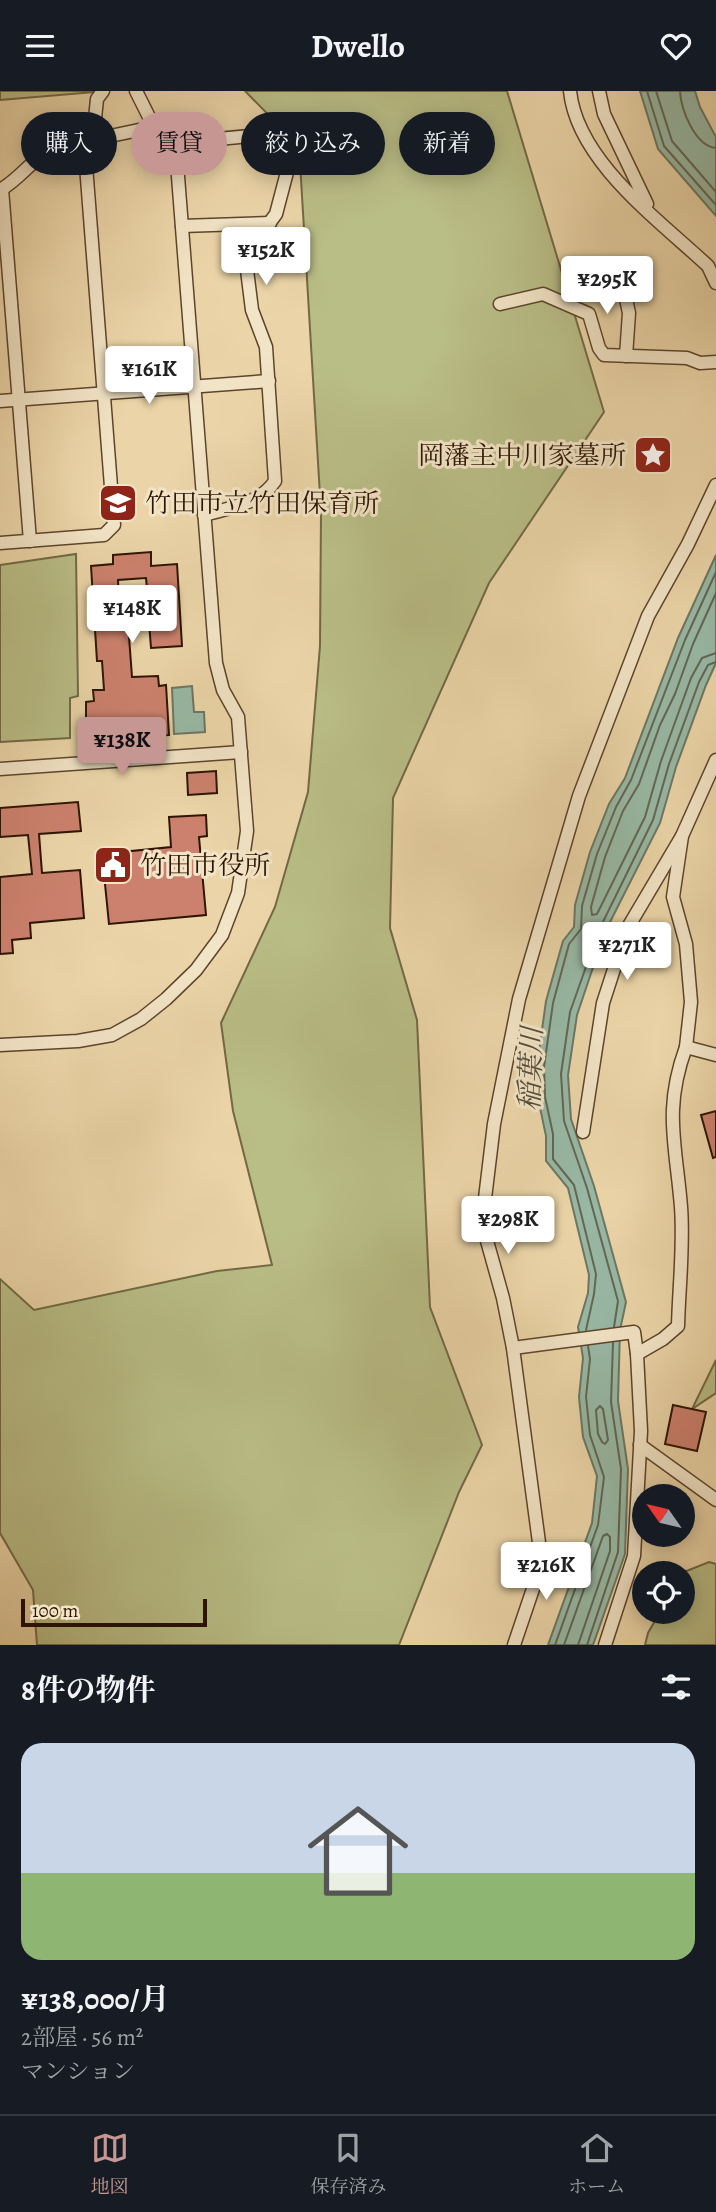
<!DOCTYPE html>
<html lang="ja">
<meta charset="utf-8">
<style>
:root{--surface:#171b24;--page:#20242c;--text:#f1f3f6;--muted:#9ea1a6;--line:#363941;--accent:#c59692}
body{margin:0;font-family:Alegreya,"Noto Serif JP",serif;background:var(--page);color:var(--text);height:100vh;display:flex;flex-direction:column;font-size:26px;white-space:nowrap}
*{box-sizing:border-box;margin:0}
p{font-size:23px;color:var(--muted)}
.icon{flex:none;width:38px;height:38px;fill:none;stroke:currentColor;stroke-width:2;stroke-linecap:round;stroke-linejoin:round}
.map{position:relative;height:1554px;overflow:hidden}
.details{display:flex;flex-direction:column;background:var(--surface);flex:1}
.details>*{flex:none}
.hud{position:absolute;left:21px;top:21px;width:676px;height:63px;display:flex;gap:14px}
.needle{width:46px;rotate:304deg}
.controls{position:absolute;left:632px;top:1393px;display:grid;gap:14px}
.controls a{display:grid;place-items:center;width:63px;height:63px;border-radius:50%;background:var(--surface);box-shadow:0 4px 18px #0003;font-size:35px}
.scale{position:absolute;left:21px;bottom:18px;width:186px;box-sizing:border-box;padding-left:7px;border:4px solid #2d1502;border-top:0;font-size:19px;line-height:24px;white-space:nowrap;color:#2d1502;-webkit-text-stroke:5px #f2e4c6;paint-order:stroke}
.price{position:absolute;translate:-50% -60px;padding:0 16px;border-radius:7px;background:#fff;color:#222;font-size:23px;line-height:46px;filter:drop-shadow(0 2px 4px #0008)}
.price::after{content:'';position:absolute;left:50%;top:42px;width:21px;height:16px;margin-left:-10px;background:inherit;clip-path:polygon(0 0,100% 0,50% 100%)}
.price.current{background:var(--accent);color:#111}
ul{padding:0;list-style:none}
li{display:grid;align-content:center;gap:14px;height:371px;padding:0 21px}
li+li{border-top:2px solid var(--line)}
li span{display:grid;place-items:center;height:217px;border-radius:21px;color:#555}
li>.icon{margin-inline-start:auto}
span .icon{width:126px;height:126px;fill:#fffc;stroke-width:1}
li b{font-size:30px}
h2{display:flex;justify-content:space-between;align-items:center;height:84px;padding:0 21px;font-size:30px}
.tag{padding:0 24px;border-radius:32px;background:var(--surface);box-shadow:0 4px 18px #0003;font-size:24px;line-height:63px}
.tag.current{background:var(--accent);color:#111}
header{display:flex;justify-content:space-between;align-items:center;height:91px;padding:0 21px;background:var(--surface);font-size:32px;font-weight:700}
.dock{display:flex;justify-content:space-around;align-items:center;height:98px;border-top:2px solid var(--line);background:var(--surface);font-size:19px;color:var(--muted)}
.dock a{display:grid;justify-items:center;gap:4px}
.dock .current{color:var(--accent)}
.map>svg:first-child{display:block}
.green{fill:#b9bd86;stroke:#736944;stroke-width:2}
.water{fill:#98b9a6;stroke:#6d7764;stroke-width:2}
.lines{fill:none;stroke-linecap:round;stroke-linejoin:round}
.shore{stroke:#626754;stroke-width:2}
.building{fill:#cc816e;stroke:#2d1502;stroke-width:2;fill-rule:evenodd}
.minor-casing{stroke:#5c452c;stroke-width:15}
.minor{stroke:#f2e4c6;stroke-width:12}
.labels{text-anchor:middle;stroke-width:6;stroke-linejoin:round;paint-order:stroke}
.poi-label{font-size:26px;fill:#2d1502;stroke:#f2e4c6;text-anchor:start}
.water-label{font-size:28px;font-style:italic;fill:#524e3b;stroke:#f2e4c6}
</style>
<header><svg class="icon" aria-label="menu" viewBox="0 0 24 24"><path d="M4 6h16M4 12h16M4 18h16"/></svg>Dwello<svg class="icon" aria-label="heart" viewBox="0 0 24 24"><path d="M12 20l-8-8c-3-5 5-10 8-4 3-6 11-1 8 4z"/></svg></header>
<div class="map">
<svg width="716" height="1554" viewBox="0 0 716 1554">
<rect width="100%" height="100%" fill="#ebd5a8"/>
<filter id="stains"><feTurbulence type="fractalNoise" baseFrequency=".00286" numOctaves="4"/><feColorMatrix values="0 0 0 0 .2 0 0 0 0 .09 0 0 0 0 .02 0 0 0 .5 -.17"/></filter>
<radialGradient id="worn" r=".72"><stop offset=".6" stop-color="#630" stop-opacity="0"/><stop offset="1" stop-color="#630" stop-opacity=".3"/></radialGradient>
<!-- green -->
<g class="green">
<polygon points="0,0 107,0 0,9"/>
<polygon points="245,0 507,0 604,321 489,492 393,707 390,837 417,929 430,1216 482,1354 459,1401 399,1554 37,1554 33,1499 0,1442 0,1188 34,1219 217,1180 272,1174 233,1020 221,932 275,816 308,701 320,555 321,421 299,55"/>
<polygon points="76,463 78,605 70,607 70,647 0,651 0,474"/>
<polygon points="716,1269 716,1302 692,1318"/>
<polygon points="709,1471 716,1473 716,1554 645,1554 648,1542 660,1521 682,1521 684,1481"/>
</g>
<!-- water -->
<g class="water">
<polygon points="640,0 695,0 700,16 716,46 716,125 658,58"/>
<polygon points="716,464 716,572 706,594 676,676 660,732 605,841 577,924 568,984 571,1028 594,1095 626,1211 620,1239 618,1310 628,1378 625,1463 593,1554 548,1554 592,1432 597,1385 583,1346 579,1306 583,1267 578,1236 588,1202 589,1184 568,1097 546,1070 546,1045 538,1007 537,975 546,910 563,850 574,836 575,814 590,761 609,713 625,687 678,547"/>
<polygon points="192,595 194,621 204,621 205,641 174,643 172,597"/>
</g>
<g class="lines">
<!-- shore -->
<g class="shore">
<polyline points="647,0 664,55 716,114"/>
<polyline points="656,0 672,50 716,101"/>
<path d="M680 0C681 19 695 55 716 57"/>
<polyline points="716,502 693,553 675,603 660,634 639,693 623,720 605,766 591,816 592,824 597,823 645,726 661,670 691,587 702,567 716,562"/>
<polyline points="614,1236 618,1210 587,1097 564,1030 561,983 570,921 599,839 653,729 669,673 699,591 708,574 716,571"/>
<polyline points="586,1239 594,1203 596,1183 574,1094 553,1068 553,1043 545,1006 544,976 553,912 569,853 581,838 582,815 597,763 616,716 631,689 685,549 716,481"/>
<polygon points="600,1315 603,1318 608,1349 605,1353 602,1351 598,1343 596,1319"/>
<polyline points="555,1554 598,1434 604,1386 590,1344 586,1306 590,1268 588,1255"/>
<polyline points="564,1554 603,1445 607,1443 610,1446 610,1460 578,1554"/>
<polyline points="587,1554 618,1461 621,1378 611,1311 613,1252"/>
</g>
</g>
<!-- building -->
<g class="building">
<path d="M151 461V475L177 473 182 555 151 557 149 531 128 532 132 586 158 585 159 595 166 594 169 644 86 648V611L94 610 93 599H104L102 570H97L91 475 113 473V464ZM146 487 148 508 119 510 118 489Z"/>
<polygon points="216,680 217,702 188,704 187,682"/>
<polygon points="78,711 81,740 39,743 42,782 80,779 84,827 30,832 31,847 12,849 13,862 0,863 0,786 32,783 28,744 0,746 0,717"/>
<polygon points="206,724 207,745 199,746 206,824 109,833 102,763 171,756 169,726"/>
<polygon points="716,1020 716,1066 713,1067 701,1024"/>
<polygon points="673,1314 706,1321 697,1360 665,1353"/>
</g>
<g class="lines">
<defs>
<g id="minor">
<polyline points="136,0 154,36"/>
<path d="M570 0C577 70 659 129 708 175L716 192"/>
<polyline points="599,0 604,23 647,113"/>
<polyline points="93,47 97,8 103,0"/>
<path d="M175 52 271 43 281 45 291 56V66L276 123 248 161 247 179 252 219 266 256 275 390C260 413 229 417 204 424"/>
<polyline points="2,98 30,450"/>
<path d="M0 99C20 88 33 67 53 57L158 35 168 38 175 47 216 572 223 599 238 626 247 740 238 802 222 844 196 879 166 908 141 928 112 944 78 950 0 954"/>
<polyline points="182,135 270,132"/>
<polyline points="625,203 629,222 626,265"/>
<polyline points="500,213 543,203 589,223 599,257 604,264 687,267 700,272 716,271"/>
<polyline points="0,310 269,290"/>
<polyline points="0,452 104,444 114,434 84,49"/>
<polyline points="0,678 241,661"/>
<polyline points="686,956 691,911 686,853 673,806 682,745 716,669"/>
<polyline points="583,1041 603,912 627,838 682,745"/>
<polyline points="513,1257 634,1241 637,1263 641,1340 634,1465 605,1554"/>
<path d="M637 1263 663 1248 678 1235C679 1196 684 1155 681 1116 676 1053 663 1019 686 956L716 964"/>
<polyline points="640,1354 716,1409"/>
<polyline points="514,1554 536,1489 540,1459 513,1257 503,1207 482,1132 494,1033 519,908 579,705 648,525 688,453 716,394"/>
</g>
</defs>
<!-- minor casing -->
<use href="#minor" class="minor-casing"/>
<!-- minor -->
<use href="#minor" class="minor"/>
</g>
<!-- icons -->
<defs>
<symbol id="sight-square" viewBox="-11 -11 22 22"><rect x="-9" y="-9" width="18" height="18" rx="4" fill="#8f2418" stroke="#f2e4c6"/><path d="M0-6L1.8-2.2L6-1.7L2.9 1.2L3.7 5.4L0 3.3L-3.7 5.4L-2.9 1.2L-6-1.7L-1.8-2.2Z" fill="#fff"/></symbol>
<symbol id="school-square" viewBox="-11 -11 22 22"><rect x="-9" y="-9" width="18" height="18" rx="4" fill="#8f2418" stroke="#f2e4c6"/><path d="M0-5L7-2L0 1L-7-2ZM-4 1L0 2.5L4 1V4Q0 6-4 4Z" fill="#fff"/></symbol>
<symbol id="civic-square" viewBox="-11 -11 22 22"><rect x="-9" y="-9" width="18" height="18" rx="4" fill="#8f2418" stroke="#f2e4c6"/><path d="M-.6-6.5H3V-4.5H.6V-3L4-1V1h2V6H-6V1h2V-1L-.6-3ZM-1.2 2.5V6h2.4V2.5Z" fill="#fff"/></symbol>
</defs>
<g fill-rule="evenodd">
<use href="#sight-square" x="631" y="342" width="44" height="44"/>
<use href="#school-square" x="96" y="390" width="44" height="44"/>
<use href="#civic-square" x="91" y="752" width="44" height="44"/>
</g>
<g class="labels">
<!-- poi labels -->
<g class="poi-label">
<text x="626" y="373" text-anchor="end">岡藩主中川家墓所</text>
<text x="145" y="421">竹田市立竹田保育所</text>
<text x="140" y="783">竹田市役所</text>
</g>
<!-- water labels -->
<g class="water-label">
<text transform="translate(530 978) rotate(-88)" y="10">稲葉川</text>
</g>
</g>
<rect width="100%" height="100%" filter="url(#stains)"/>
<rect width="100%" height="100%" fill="url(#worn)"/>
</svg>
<div class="controls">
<a><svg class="needle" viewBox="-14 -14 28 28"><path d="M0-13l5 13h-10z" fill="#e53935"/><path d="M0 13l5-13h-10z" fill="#9ea1a6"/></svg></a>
<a><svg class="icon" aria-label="locate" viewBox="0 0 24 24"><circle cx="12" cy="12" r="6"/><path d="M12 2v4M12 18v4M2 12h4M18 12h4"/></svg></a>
</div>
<div class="scale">100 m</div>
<b class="price" style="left:266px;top:196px">¥152K</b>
<b class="price" style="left:607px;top:225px">¥295K</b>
<b class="price" style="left:149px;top:315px">¥161K</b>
<b class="price" style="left:132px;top:554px">¥148K</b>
<b class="price current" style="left:122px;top:686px">¥138K</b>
<b class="price" style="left:627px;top:891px">¥271K</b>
<b class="price" style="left:508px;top:1165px">¥298K</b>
<b class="price" style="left:546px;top:1511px">¥216K</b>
<div class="hud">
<a class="tag">購入</a>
<a class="tag current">賃貸</a>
<a class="tag">絞り込み</a>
<a class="tag">新着</a>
</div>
</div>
<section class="details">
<h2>8件の物件<svg class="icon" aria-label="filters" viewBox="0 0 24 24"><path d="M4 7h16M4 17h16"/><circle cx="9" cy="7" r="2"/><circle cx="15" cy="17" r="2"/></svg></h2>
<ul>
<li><span style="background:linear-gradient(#c9d6e8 60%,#8fb573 0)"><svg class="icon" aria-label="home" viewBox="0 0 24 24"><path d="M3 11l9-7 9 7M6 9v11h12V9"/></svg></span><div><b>¥138,000/月</b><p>2部屋 · 56 m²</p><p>マンション</p></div></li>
</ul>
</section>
<nav class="dock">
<a class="current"><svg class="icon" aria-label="map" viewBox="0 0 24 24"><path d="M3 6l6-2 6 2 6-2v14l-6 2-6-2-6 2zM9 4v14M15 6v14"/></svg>地図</a>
<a><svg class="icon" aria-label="saved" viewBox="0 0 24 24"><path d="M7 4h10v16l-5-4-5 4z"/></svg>保存済み</a>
<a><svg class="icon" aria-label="home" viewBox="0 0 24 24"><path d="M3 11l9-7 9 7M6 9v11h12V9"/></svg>ホーム</a>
</nav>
